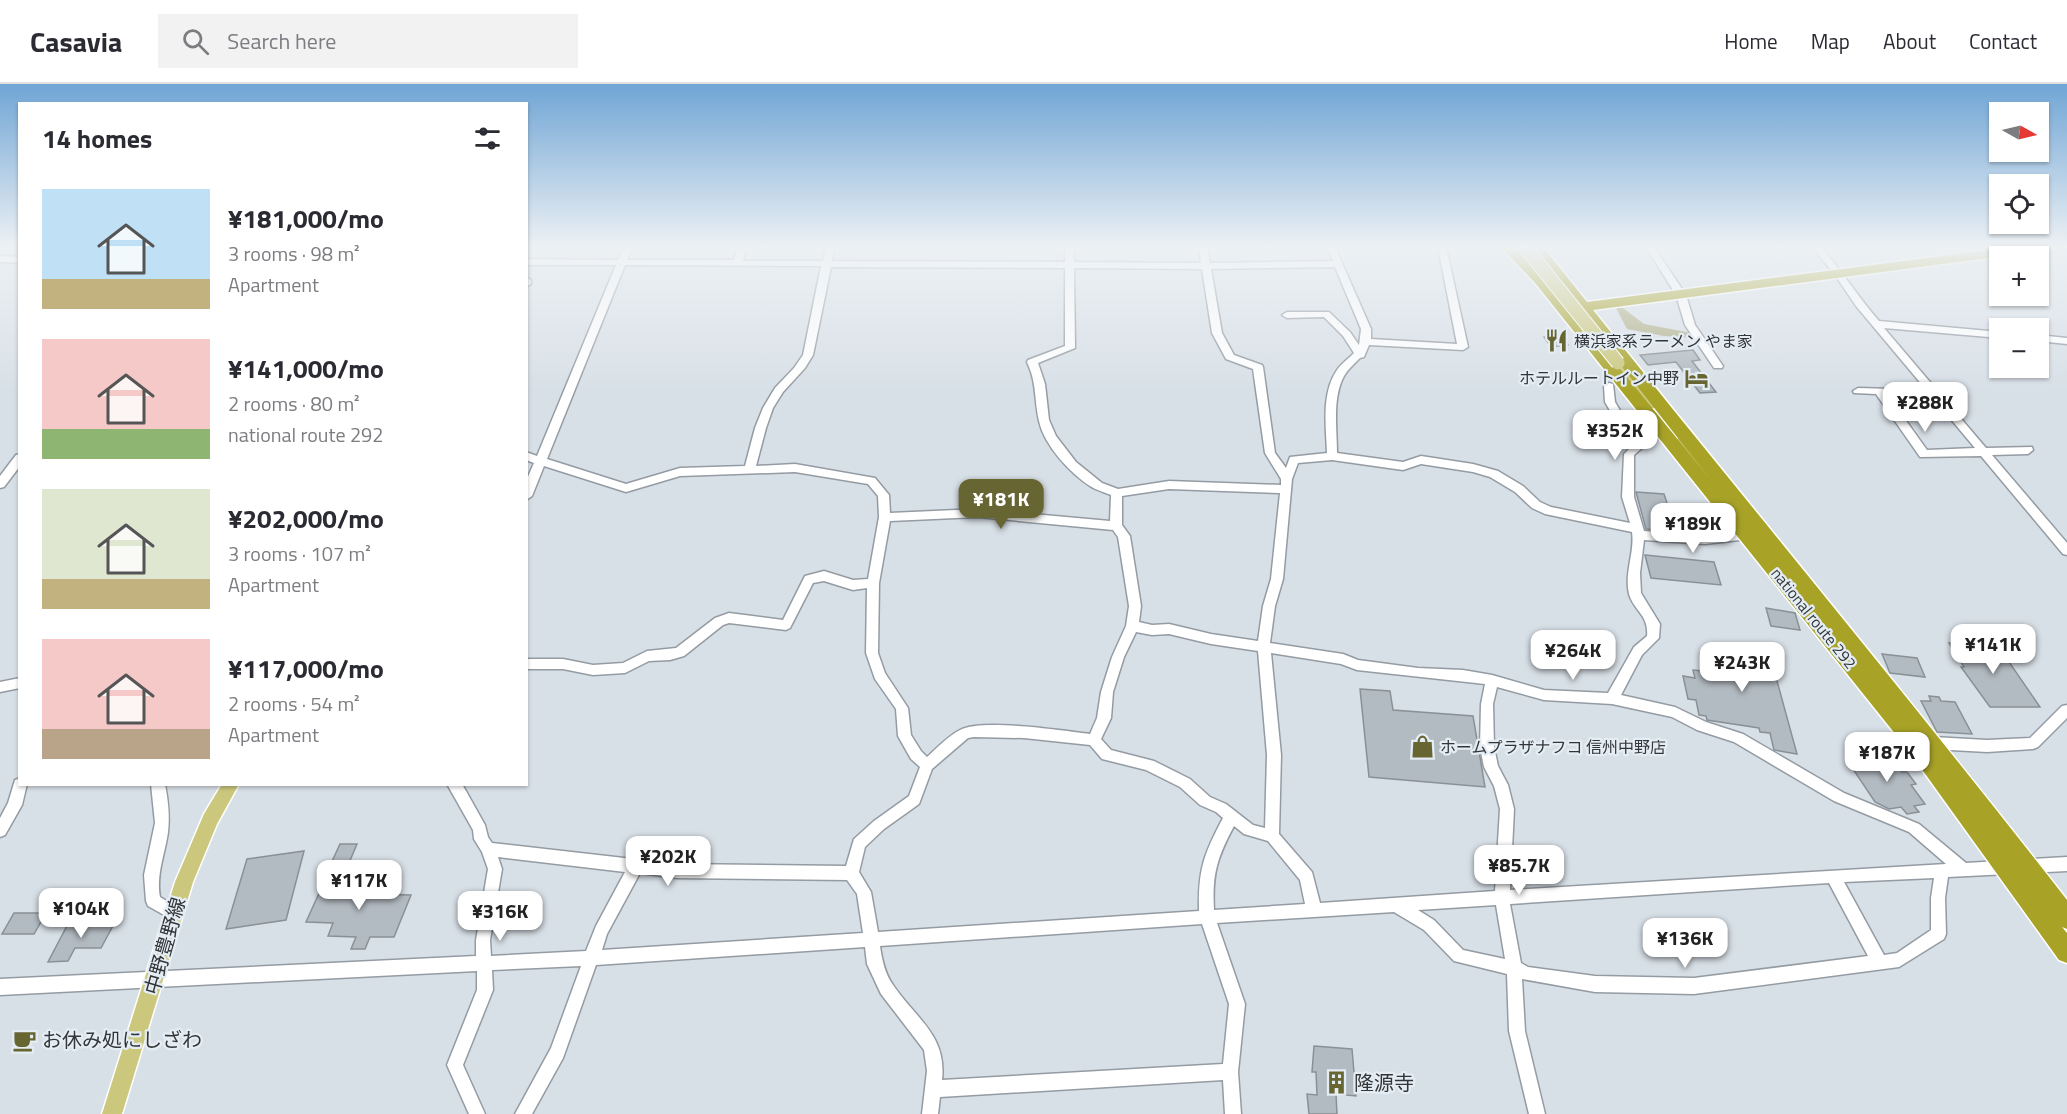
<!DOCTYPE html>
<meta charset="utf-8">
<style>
:root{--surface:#fff;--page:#f2f2f3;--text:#2b2b33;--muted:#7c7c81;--line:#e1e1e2;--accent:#676532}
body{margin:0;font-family:"Titillium Web","Noto Sans JP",sans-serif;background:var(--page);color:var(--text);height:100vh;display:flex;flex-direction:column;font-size:22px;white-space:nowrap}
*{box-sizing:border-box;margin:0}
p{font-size:20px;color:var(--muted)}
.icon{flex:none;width:33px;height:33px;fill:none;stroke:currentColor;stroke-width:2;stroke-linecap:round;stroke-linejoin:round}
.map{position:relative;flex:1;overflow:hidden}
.side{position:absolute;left:18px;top:18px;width:510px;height:684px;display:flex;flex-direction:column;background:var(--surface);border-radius:0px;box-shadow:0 2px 4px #0004}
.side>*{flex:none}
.needle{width:39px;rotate:98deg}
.controls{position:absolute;left:1989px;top:18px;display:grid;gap:12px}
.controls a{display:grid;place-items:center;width:60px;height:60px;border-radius:0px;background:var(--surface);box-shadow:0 2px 4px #0004;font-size:30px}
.price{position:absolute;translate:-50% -51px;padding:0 14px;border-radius:12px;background:#fff;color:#222;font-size:20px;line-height:39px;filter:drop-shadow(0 2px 3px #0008)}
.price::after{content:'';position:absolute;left:50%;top:36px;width:18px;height:14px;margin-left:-9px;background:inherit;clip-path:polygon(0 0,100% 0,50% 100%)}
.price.selected{background:var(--accent);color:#fff}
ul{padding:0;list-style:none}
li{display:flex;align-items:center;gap:18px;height:150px;padding:0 24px}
li span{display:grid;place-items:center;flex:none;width:168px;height:120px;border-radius:0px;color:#555}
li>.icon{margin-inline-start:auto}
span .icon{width:72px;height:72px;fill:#fffc;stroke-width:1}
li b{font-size:26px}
h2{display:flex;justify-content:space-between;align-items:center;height:72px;padding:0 24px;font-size:26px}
header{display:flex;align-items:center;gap:36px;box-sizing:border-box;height:84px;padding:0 30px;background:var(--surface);border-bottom:2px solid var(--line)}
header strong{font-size:28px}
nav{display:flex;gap:33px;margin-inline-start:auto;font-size:21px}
.search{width:420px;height:54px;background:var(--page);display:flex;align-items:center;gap:15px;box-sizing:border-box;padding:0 21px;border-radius:0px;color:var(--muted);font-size:22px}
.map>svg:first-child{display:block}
.green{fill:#b1b089}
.building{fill:#b3bbc2;stroke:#899197;stroke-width:1.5}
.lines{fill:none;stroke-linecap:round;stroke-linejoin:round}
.minor-casing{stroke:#949ba2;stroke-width:3}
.major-casing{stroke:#fff;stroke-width:3}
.highway-casing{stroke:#fff;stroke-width:3}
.minor{fill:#fff;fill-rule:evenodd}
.major{fill:#cbc87d;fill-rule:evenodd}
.highway{fill:#a8a327;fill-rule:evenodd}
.major-bridge-casing{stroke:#fff;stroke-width:15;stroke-linecap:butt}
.major-bridge{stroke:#cbc87d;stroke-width:13}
.labels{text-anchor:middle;stroke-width:4.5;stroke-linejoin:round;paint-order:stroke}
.poi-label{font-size:16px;fill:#333639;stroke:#e5edf4;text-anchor:start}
.street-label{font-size:16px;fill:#333639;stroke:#e5edf4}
.near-street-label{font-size:20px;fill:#333639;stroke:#e5edf4}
.near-poi-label{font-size:20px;fill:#333639;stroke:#e5edf4;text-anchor:start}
</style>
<header>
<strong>Casavia</strong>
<div class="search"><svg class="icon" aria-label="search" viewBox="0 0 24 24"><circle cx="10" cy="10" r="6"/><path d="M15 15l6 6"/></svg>Search here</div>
<nav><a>Home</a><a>Map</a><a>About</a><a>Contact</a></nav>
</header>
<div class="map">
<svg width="2067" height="1030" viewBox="0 0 2067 1030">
<rect width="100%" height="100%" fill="#d8e0e7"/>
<!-- green -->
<polygon class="green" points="1616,224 1623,224 1644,240 1692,249 1696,254 1664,252 1627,245"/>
<!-- building -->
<g class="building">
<polygon points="1561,251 1568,261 1551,263 1544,253"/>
<polygon points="1693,266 1700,276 1692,277 1716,308 1700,309 1676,278 1648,281 1640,271"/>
<polygon points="1636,408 1664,410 1676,446 1646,445"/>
<polygon points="1645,471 1714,478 1721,501 1651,494"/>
<polygon points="1766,524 1795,529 1800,546 1771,542"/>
<polygon points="1736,559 1768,564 1797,670 1774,666 1770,649 1760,648 1759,644 1707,636 1706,632 1699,631 1696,616 1688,615 1683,592 1695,594 1693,586 1704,587 1700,569 1739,570"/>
<polygon points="1949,559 1996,559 2040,623 1990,623 1961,583 1964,583"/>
<polygon points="1882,570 1917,574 1925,593 1890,589"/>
<polygon points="1360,605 1390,607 1393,626 1473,632 1485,703 1369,693"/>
<polygon points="1929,612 1939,613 1941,617 1955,618 1972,650 1937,648 1921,617 1931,617"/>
<polygon points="1890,671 1902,688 1907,688 1916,700 1911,701 1925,720 1914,722 1919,728 1907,730 1901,723 1889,725 1875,718 1847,676"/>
<polygon points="340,760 357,760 349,779 352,779 349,787 328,786"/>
<polygon points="304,767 286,836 226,845 247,775"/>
<polygon points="341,792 371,793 364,810 411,811 394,853 370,853 365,865 351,865 356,853 328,852 333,839 306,838 320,807 334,807"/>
<polygon points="14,829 46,829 34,850 2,850"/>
<polygon points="92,838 115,838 101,864 75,864 68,877 48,878 68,840"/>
<polygon points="1314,962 1352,965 1356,1012 1336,1010 1337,1030 1309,1030 1307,1010 1317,1011 1316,988 1312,988"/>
</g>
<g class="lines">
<defs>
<g id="minor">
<path d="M624 163H632L627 176H734L738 163H746L743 177H823L826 163H834L832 177 1065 178V163H1073L1074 178 1201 179 1199 163H1207L1210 179 1333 177 1327 163H1335L1371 245V255L1457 260 1438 163H1446L1468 263 1463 266 1369 261 1364 273 1360 274C1354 280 1348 285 1344 292 1332 314 1337 345 1337 369L1403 378 1421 372 1473 380 1498 387 1523 402 1540 418 1551 423 1630 439 1622 413 1624 370 1631 363 1605 318 1604 302 1609 299 1613 300 1615 318 1642 364 1634 371V413L1644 447 1705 452 1748 447 1754 451 1748 455 1705 460 1644 456 1640 489 1641 509 1660 540 1659 554 1642 571 1621 611 1675 623 1706 638 1743 650 1844 709 1919 740 1966 779 2067 773V787L1948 793 1945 814 1946 850 1944 855 1899 883 1694 910 1595 908 1522 895 1525 947 1545 1030H1529L1509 947 1507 890 1454 877 1424 846 1394 828 1217 839 1245 920 1238 988 1241 1030H1225L1223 996 940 1013 938 1030H922L927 987 924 966 881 910 867 880 865 863 596 881 563 974 532 1030H515L551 964 581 882 492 886 493 906 463 981 485 1030H469L447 981 477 906V887L0 911V895L476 872V856L488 785 482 768 474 755 473 746 447 700H462L485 741 488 753 492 759 677 780 846 782 854 755 874 737 909 712 920 683 911 675 898 652 896 625 875 595 866 569 867 504 853 506 824 497 813 499 790 544 786 546 729 539 723 541 684 572 670 576 649 577 625 589 593 591 563 585H526V575H563L593 581 623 579 647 567 676 564 715 534 729 529 783 536 805 492 824 487 853 496 868 495 879 433 878 412 868 400 795 388 680 392 626 408 544 382 532 412 526 416V397L534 379 526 376V368L537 372 616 181H526V175L618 176ZM625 181 821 182 803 271 794 284 775 304 763 324 755 344 745 382 680 384 626 400 547 375ZM831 183 1065 184V262L1028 276 1027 278C1037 299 1034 315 1039 337 1044 361 1070 389 1090 402 1096 406 1104 408 1111 411L1110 437 978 425 890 429 889 411 875 394 795 380 756 382 766 344 773 324 783 308 805 284 813 271ZM1335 183 1361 245 1359 261 1350 248 1329 228H1287L1282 231 1287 234 1324 233 1343 252 1354 269C1348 275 1342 279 1337 286 1321 309 1326 342 1327 369L1290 373 1286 384 1275 369 1263 283 1262 281 1234 271 1222 249 1211 185ZM1074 184 1202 185 1212 249 1226 275 1253 285 1265 369 1281 395V401L1169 397 1118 405 1102 399 1076 378 1056 352 1049 336 1045 300 1038 279 1075 264ZM1332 376 1403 386 1421 380 1473 388 1490 393 1515 408 1532 424 1545 430 1632 448C1635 468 1624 489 1629 510 1634 527 1649 531 1647 552L1634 563 1608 609 1544 606 1492 591 1463 586 1418 584 1358 576 1343 570 1270 559 1275 522 1283 495 1292 395 1298 379ZM1169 405 1280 409 1271 495 1263 522 1258 557 1211 550 1169 540 1152 541 1139 538 1141 522 1130 452 1122 441V412ZM978 433 1113 446 1118 453 1129 522 1126 542 1112 573 1101 608 1097 634 1090 650C1063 647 982 634 960 646 948 652 937 664 927 673L921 667 911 651 908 624 885 589 878 569 879 499 890 437ZM1136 548 1152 551 1169 550 1211 560 1258 567 1267 671 1265 744 1253 741 1226 720 1210 713 1190 695 1154 677 1111 666 1101 655 1111 634 1113 608 1124 573ZM1271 569 1341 580 1357 586 1485 600 1481 620 1480 663 1484 683 1494 702 1500 725 1495 807 1320 819 1312 788 1279 750 1281 671ZM1497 603 1544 616 1612 620 1672 633 1697 646 1734 658 1834 717 1909 748 1946 780 1510 806 1514 725 1508 701 1498 682 1494 663 1493 620ZM974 653 1024 654 1090 661 1102 675 1146 686 1180 703 1200 721 1216 728 1223 734C1204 770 1198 785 1199 827L878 848 871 808 859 788 865 763 884 745 919 720 932 685 968 654ZM1234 742 1244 750 1268 757 1300 796 1305 820 1214 826C1212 790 1217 774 1234 742ZM498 773 625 788 596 842 586 867 491 872 490 856 502 785ZM640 789 677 794 847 796 857 810 863 849 602 866 607 850ZM1934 794 1931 814V846L1897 869 1884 871 1844 798ZM1829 799 1868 872 1694 894 1595 892 1528 883 1521 879 1510 820ZM1496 821 1505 875 1463 866 1434 836 1418 826ZM1202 840 1229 920 1223 980 942 996C947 951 916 935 893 901 885 890 882 876 880 862Z"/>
<polygon points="1646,163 1654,163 1686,211 1695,241 1723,282 1722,284 1714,284 1685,241 1676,211"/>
<path d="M1812 163H1821C1842 187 1858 213 1879 237L2000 248V254L1884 244 1986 364 2032 363 2033 366 2028 370 1992 371 2067 459V471L2063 470 1981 372 1920 373 1876 310 1854 309 1853 307 1858 304 1894 305V309L1887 310 1927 366 1975 364 1856 222 1835 191Z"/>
<polygon points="0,172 20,173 20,179 0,178"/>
<polygon points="526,193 531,196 531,200 526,203"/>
<polygon points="2038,251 2067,254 2067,260 2038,257"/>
<polygon points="20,370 20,382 4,403 0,404 0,392 16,371"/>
<polygon points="20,594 20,604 0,608 0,598"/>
<polygon points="2067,621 2067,634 2038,663 2033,665 1987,668 1933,665 1928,663 1926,659 1928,655 1933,653 1987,656 2030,654 2062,622"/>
<polygon points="20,694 20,700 27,700 22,721 5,751 0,753 0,734 8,719 15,696"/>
<path d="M151 700H165C168 716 170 732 168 748 165 770 156 790 160 813L178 824 180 829 178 834 173 836 148 822 146 817 144 791 155 739Z"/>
</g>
<g id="major">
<polygon points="1618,275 1622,276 1657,318 1658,321 1657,324 1647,324 1614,282 1612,279"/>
<polygon points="1682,353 1687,355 1716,394 1718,397 1716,400 1706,400 1677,361 1675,358 1677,355"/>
<polygon points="222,700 239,700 217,740 193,798 122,1030 102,1030 175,798 204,730"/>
</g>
<path id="highway" d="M1501 163H1515L1568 221 1573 220 1529 163H1543L1587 218 2012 163H2048L2041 167 1593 226C1751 423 1912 617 2067 816V845L2062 843 2067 849V879L2059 876 1908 666 1536 200ZM1574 228H1579L1710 395Z"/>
</defs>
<!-- minor casing -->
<use href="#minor" class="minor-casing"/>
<!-- major casing -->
<use href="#major" class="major-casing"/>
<!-- highway casing -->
<use href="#highway" class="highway-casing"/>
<!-- minor -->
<use href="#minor" class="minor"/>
<!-- major -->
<use href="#major" class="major"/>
<!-- highway -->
<use href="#highway" class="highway"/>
<defs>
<polyline id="major-bridge" points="1525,163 1618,279"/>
</defs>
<!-- major-bridge casing -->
<use href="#major-bridge" class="major-bridge-casing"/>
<!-- major-bridge -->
<use href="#major-bridge" class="major-bridge"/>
</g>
<!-- sky -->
<linearGradient id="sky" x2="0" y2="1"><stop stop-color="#70a5d5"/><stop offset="0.53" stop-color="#edf1f4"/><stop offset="1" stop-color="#edf1f4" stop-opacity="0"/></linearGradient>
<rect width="2067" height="307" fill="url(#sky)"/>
<!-- icons -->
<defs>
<symbol id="restaurant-bare" viewBox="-9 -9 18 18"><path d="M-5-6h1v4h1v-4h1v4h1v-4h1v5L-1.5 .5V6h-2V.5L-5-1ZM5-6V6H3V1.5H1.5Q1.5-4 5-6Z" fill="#676532" stroke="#e5edf4" stroke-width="2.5" paint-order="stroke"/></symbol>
<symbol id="hotel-bare" viewBox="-9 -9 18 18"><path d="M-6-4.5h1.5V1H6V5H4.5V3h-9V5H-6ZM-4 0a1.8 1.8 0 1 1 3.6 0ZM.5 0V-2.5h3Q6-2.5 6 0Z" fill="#676532" stroke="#e5edf4" stroke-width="2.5" paint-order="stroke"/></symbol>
<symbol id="shop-bare" viewBox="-9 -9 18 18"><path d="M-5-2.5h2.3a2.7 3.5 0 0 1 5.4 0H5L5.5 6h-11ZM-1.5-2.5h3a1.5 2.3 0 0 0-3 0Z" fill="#676532" stroke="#e5edf4" stroke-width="2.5" paint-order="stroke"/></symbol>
<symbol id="cafe-bare" viewBox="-9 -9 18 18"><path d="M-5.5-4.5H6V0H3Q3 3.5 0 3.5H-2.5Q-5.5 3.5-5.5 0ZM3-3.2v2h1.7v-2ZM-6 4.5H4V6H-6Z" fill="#676532" stroke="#e5edf4" stroke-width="2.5" paint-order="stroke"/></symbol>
<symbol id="building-bare" viewBox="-9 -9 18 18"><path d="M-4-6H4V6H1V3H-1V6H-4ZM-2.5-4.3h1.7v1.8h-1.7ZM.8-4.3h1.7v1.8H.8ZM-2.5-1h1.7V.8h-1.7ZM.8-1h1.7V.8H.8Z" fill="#676532" stroke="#e5edf4" stroke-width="2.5" paint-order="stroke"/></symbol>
</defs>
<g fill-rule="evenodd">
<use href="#restaurant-bare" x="1540" y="240" width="33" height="33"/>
<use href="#hotel-bare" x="1680" y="278" width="33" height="33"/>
<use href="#shop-bare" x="1406" y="646" width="33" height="33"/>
<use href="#cafe-bare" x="8" y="940" width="33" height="33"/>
<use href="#building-bare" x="1320" y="982" width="33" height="33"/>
</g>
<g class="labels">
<!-- poi labels -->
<g class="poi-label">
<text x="1574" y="263">横浜家系ラーメン やま家</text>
<text x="1679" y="300" text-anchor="end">ホテルルートイン中野</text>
<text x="1440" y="669">ホームプラザナフコ 信州中野店</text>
</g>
<!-- street labels -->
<g class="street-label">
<text transform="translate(1814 534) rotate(51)" y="6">national route 292</text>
</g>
<!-- near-street labels -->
<g class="near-street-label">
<text transform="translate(165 862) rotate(-74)" y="7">中野豊野線</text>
</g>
<!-- near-poi labels -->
<g class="near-poi-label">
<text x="42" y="963">お休み処にしざわ</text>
<text x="1354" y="1006">隆源寺</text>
</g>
</g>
</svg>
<div class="controls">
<a><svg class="needle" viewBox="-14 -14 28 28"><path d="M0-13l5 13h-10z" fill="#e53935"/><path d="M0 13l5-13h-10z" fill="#7c7c81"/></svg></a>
<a><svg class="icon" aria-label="locate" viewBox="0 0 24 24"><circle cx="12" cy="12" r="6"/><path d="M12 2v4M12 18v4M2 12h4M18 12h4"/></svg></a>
<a>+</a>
<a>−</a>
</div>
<b class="price" style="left:1925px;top:349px">¥288K</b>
<b class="price" style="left:1615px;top:377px">¥352K</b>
<b class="price selected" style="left:1001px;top:446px">¥181K</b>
<b class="price" style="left:1693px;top:470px">¥189K</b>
<b class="price" style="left:1993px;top:591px">¥141K</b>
<b class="price" style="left:1573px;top:597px">¥264K</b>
<b class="price" style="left:1742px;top:609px">¥243K</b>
<b class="price" style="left:1887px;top:699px">¥187K</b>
<b class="price" style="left:668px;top:803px">¥202K</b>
<b class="price" style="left:1519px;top:812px">¥85.7K</b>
<b class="price" style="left:359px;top:827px">¥117K</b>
<b class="price" style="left:81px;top:855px">¥104K</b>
<b class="price" style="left:500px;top:858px">¥316K</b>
<b class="price" style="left:1685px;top:885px">¥136K</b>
<section class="side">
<h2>14 homes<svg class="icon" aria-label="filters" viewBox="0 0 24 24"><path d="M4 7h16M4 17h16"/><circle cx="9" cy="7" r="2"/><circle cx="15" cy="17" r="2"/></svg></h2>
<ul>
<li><span style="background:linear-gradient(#bfe0f5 75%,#c2b280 0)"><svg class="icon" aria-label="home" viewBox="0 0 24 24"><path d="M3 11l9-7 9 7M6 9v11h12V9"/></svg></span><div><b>¥181,000/mo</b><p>3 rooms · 98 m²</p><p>Apartment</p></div></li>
<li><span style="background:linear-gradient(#f6c9c9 75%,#8fb573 0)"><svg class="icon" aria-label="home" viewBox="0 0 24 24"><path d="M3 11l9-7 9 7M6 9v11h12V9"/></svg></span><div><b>¥141,000/mo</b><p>2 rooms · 80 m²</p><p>national route 292</p></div></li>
<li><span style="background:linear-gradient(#dfe7d0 75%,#c2b280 0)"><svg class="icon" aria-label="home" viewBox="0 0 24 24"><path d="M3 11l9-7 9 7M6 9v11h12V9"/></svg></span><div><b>¥202,000/mo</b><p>3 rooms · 107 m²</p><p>Apartment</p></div></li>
<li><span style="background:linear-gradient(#f6c9c9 75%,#b9a48a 0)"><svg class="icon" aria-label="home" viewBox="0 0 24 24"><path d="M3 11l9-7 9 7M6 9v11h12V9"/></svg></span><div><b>¥117,000/mo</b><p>2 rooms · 54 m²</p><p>Apartment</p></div></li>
</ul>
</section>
</div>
